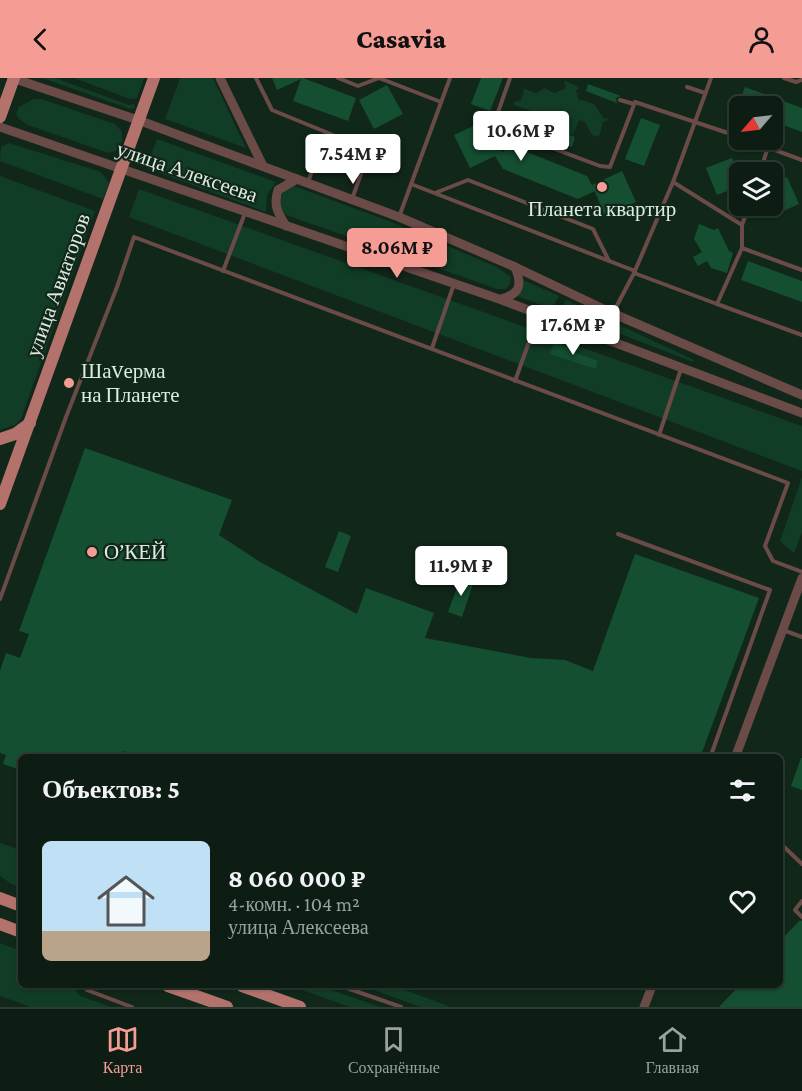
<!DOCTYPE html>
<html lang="ru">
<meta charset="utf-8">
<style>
:root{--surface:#0d1d14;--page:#1b2a22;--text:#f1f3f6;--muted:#9aa2a0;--line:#2d3b34;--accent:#f59c95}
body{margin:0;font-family:"Crimson Pro",serif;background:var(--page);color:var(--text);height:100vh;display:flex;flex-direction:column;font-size:22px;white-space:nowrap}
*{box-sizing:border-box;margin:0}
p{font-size:20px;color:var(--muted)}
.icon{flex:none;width:33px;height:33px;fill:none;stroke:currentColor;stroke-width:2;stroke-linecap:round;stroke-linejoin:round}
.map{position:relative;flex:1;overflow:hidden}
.drawer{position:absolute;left:18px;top:676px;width:765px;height:234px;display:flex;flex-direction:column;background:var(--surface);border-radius:9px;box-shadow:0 2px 4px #0004,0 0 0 2px var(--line)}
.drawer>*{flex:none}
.needle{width:39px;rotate:242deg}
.tools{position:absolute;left:729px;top:18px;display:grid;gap:12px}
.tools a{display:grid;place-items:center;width:54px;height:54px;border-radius:9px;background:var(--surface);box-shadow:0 2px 4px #0004,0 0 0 2px var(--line);font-size:30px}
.price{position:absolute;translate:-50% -51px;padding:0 14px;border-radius:6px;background:#fff;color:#222;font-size:20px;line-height:39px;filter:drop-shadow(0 2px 3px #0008)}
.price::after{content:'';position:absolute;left:50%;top:36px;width:18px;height:14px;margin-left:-9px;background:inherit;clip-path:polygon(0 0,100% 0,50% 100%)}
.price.on{background:var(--accent);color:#111}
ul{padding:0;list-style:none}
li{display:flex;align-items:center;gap:18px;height:150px;padding:0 24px}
li span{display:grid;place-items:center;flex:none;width:168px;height:120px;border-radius:9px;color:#555}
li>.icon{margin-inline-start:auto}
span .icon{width:72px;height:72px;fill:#fffc;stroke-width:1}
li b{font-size:26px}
h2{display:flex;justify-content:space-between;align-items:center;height:72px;padding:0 24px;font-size:26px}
header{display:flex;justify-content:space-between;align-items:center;height:78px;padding:0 24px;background:var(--accent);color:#111;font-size:27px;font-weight:800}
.tabs{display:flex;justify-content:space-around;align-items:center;height:84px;border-top:2px solid var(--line);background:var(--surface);font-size:16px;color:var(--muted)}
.tabs a{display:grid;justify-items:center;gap:3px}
.tabs .on{color:var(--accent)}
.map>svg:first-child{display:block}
.green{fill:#113c25}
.building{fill:#154f31}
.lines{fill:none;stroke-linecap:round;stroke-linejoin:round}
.service{stroke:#6b4b48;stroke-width:4}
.tertiary{stroke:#6b4b48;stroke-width:9}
.primary{stroke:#b4726d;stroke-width:12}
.poi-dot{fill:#f59c95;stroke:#11271a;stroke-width:2}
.labels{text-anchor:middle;stroke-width:4.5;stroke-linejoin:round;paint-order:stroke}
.street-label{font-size:21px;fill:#ddebe2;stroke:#11271a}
.poi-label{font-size:21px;fill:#ddebe2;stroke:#11271a;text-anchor:start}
</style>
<header><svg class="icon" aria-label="back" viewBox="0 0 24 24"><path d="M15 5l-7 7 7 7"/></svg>Casavia<svg class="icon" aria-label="person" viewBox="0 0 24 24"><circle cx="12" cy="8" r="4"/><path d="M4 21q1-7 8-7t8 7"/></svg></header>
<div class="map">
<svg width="802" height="929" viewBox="0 0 802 929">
<rect width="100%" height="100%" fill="#11271a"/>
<!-- green -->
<g class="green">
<polygon points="42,0 55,0 129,27 134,26 135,30 130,31"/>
<polygon points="74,0 144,0 137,20 130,21"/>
<polygon points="180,0 213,0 246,70 165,41"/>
<polygon points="566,3 578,9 579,11 576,12 579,23 582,22 594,26 604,41 607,40 608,42 603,44 599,59 592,57 585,44 579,42 573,57 545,46 548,35 542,32 537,35 514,27 514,24 521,22 524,12 522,10 536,15 545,10 554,15 566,10 564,4"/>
<polygon points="34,21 41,21 115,46 122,54 122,63 116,73 108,75 28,47 19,41 16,36 19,29"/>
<polygon points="157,61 276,104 267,117 266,134 146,90"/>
<polygon points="9,65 101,94 109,105 103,121 0,83 1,69"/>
<polygon points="0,98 95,133 21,341 15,347 0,352"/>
<path d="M294 108 391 144 497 189 511 199 510 206 506 211H497L286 137 278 128C279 117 284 112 294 108Z"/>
<polygon points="139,111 802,348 802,393 129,139"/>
<polygon points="523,202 559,218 552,231 517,218"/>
<polygon points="566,222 694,282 693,284 561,233"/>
<polygon points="802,399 802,454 794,475 780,463"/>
<polygon points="0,765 21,772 21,810 10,805 0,798"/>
<polygon points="0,865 21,873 21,908 73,908 80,918 111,929 31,929 0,918"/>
<polygon points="291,908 320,908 380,929 350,929"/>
<polygon points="363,908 394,908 451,929 421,929"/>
</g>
<!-- building -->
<g class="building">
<polygon points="272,0 303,0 356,20 348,43 293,23 301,1 277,12"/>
<polygon points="481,0 503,0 490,33 471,26"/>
<polygon points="588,6 621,18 616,20 617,25 586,13"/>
<polygon points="387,7 403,36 374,51 359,22"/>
<polygon points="745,9 802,30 802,54 772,43 772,28 738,28"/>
<polygon points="641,40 660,47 644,88 625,81"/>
<polygon points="486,42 502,74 512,68 587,98 595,113 578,121 503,91 495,78 470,90 454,57"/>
<polygon points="540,46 575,59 572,69 536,56"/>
<polygon points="732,80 740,98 740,108 717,117 706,90"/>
<polygon points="622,93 636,124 605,138 592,107"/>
<polygon points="787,99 799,126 772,138 768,128 772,128 772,106"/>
<polygon points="699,146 714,152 718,150 729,173 733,175 727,195 711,190 707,183 698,188 693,179 702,174 694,161"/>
<polygon points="748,183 802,203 802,224 741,202"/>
<polygon points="554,265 569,270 568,272 598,283 596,291 550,276"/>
<polygon points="85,370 232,422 219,457 260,484 357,536 366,510 434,535 425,560 531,580 565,582 593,593 635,476 759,520 700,680 141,680 124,673 122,677 118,680 21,680 21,692 3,686 6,677 0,675 0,593 6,575 20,580 29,556 19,553"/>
<polygon points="339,453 351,458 338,494 325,489"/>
<polygon points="461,499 474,503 462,539 448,534"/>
<polygon points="801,680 802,680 802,712 791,708"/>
<polygon points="800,842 802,843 802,929 719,929 739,908 780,908 780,863"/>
</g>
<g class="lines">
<!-- service -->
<g class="service">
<polyline points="256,0 272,32 333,57"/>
<polyline points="338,0 358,8 379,0 441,24"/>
<polyline points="510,0 496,40 502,51 600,88 610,89 635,24 740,59"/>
<polyline points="784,0 796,4 802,2"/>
<polyline points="687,9 705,15"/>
<polyline points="620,22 634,26"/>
<polyline points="747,62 802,82"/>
<polyline points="760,94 768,69"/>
<polyline points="308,104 317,79 361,96 352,121"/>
<polyline points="673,104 742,147"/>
<polyline points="411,106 635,193"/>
<polyline points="435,115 468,102 593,151 609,183"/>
<polyline points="399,139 450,0"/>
<polyline points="742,170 742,147 749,128"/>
<polyline points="223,193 245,135"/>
<polyline points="634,195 717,226 742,170 802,192"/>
<polyline points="717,226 802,257"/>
<polyline points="613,235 634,195 673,104 711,0"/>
<polyline points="432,270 454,206"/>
<polyline points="515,303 539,236"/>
<polyline points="659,357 681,291"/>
<polyline points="618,456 770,512 710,680"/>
<polyline points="0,521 66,339 117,209 134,159 788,405 765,468 773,483 802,494"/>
<polyline points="783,552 802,559"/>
<polyline points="780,765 802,786"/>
<polyline points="802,823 795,832 802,839"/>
<polyline points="85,908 87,912 132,929"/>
<polyline points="341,908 401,929"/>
</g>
<!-- tertiary -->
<g class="tertiary">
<polyline points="12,0 138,42 399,139 515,189 612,235 802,317"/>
<polyline points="220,0 263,88"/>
<polyline points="0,49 499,221 802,335"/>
<path d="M286 148C278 135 273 128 278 112L297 101"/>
<path d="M501 221C521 216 522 206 515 189"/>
<polyline points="735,680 802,500"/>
<polyline points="644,929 652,908"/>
</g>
<!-- primary -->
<g class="primary">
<polyline points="0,39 14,0"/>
<polyline points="0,361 15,356 30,345"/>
<polyline points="0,426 154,0"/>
<polyline points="0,820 21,828"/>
<polyline points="0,846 21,854"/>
<polyline points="168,908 227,929"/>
<polyline points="242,908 300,929"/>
</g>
</g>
<!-- markers -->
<g class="poi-dot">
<circle cx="602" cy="109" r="6"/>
<circle cx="69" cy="305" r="6"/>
<circle cx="92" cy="474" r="6"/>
</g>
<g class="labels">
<!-- street labels -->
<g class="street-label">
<text transform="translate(187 94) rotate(19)" y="7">улица Алексеева</text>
<text transform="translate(58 207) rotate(-70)" y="7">улица Авиаторов</text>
</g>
<!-- poi labels -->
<g class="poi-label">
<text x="602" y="138" text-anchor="middle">Планета квартир</text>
<text x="81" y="300">ШаVерма<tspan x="81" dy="24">на Планете</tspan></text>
<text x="104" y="481">О’КЕЙ</text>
</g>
</g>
</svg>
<div class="tools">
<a><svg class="needle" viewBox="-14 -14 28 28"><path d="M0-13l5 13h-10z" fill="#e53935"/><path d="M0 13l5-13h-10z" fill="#9aa2a0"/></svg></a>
<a><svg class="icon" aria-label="layers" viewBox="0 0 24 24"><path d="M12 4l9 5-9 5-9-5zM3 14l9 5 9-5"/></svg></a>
</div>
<b class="price" style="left:521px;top:84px">10.6M ₽</b>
<b class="price" style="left:353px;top:107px">7.54M ₽</b>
<b class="price on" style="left:397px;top:201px">8.06M ₽</b>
<b class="price" style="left:573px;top:278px">17.6M ₽</b>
<b class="price" style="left:461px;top:519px">11.9M ₽</b>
<section class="drawer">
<h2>Объектов: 5<svg class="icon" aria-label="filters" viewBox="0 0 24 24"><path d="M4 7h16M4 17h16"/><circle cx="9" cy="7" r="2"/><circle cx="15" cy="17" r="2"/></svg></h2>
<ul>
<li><span style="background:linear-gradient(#bfe0f5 75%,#b9a48a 0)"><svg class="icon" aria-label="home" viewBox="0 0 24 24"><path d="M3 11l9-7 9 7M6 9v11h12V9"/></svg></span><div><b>8 060 000 ₽</b><p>4-комн. · 104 m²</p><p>улица Алексеева</p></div><svg class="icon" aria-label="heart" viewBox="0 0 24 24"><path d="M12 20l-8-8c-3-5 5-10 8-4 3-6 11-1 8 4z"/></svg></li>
</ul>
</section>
</div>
<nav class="tabs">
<a class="on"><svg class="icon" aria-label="map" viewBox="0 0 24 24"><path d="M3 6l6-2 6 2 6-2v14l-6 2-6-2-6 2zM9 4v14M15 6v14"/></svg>Карта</a>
<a><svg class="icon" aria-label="saved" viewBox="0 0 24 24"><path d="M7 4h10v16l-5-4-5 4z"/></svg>Сохранённые</a>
<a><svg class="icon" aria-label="home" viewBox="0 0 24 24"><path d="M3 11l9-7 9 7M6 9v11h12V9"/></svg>Главная</a>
</nav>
